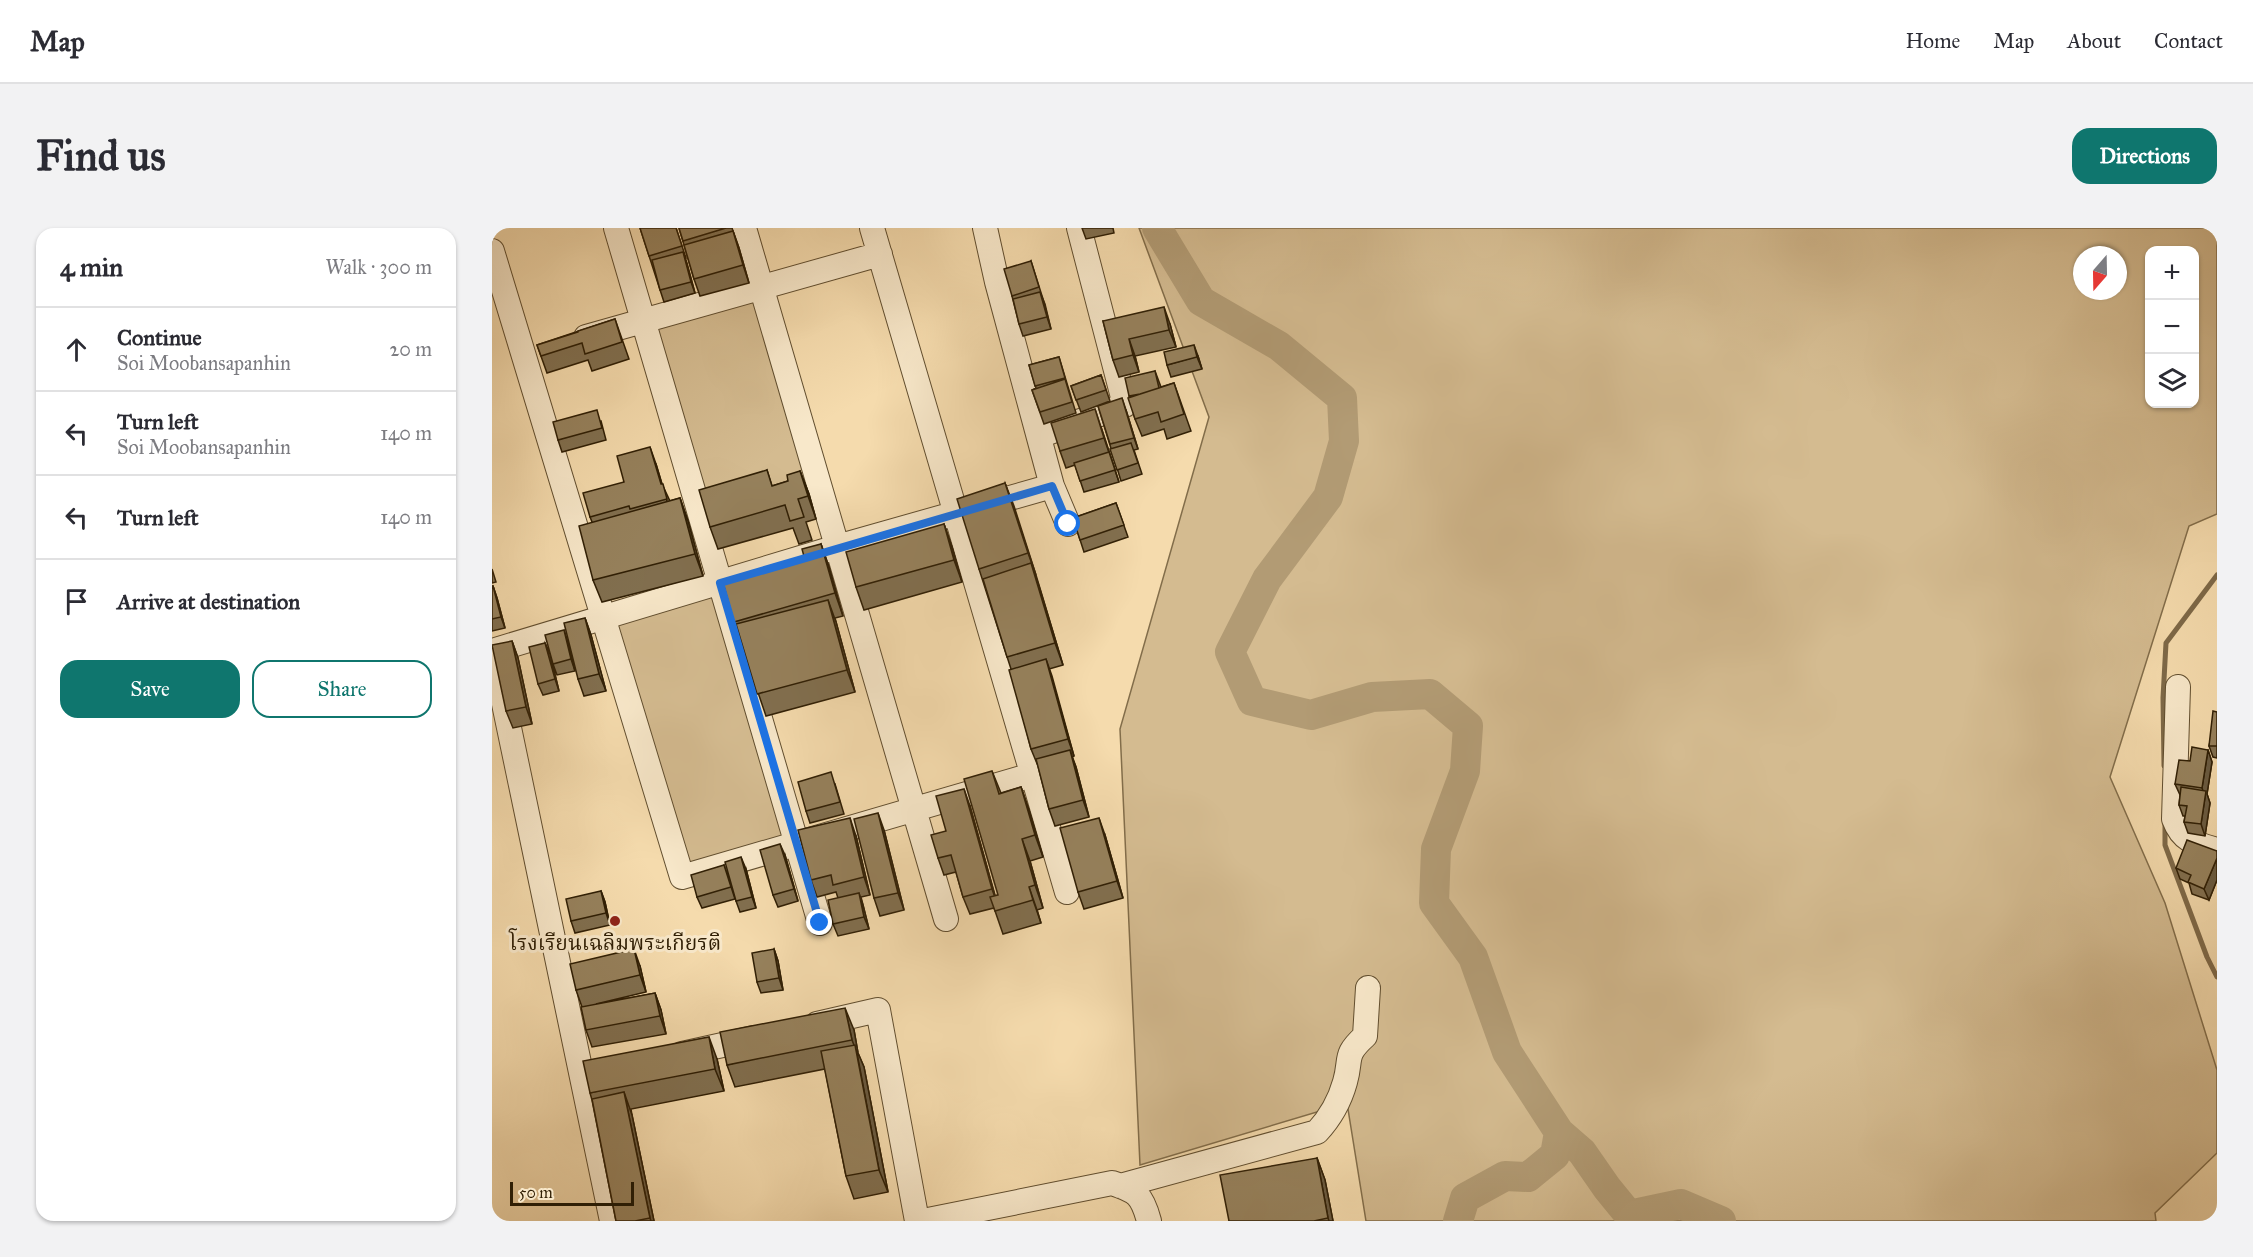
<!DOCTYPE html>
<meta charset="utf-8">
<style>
body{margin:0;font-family:"IM FELL Great Primer","Noto Serif Thai",serif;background:#f2f2f3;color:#2b2b33}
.controls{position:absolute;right:18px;top:18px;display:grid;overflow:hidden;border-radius:12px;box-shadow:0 2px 4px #0004}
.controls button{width:54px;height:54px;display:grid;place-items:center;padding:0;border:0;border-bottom:2px solid #e1e1e2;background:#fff;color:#2b2b33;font:30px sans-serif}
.compass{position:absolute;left:1581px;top:18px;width:54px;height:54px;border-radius:50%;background:#fff;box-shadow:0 2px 4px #0004;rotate:200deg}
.scale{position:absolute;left:18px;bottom:15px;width:124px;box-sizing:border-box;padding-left:6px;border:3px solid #301f05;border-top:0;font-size:16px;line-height:21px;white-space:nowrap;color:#301f05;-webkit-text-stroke:4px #f8e8ca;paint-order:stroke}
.stop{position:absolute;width:18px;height:18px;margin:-14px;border:4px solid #1a73e8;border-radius:50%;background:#fff}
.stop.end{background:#1a73e8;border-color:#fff;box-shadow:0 2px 6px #0008}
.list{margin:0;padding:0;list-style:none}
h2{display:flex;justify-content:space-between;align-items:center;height:78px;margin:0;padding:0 24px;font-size:26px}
h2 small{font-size:20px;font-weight:400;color:#7c7c81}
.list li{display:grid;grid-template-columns:39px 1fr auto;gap:18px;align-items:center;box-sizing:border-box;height:84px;padding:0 24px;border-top:2px solid #e1e1e2}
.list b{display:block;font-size:22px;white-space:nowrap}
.list p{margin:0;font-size:20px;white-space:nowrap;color:#7c7c81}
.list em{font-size:20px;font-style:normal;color:#7c7c81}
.actions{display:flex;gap:12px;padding:18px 24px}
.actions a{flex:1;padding:14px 0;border:2px solid #0f766e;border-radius:18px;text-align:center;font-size:21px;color:#0f766e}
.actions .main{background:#0f766e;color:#fff}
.icon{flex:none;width:33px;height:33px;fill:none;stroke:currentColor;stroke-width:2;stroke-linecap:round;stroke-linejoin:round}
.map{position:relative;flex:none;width:1725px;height:993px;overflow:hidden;border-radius:18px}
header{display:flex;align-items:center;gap:36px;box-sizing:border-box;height:84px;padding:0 30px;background:#fff;border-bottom:2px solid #e1e1e2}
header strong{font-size:28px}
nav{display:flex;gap:33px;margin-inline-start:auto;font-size:21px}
.intro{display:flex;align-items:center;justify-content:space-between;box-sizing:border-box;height:144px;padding:0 36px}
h1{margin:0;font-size:42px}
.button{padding:15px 27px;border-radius:18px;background:#0f766e;color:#fff;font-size:21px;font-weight:700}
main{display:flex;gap:36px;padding:0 36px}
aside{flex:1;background:#fff;border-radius:18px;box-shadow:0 2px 4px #0004}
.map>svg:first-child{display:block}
.green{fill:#d4bb90;stroke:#826d4a;stroke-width:1.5;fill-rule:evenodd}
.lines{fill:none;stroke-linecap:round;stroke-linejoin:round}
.stream{stroke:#7e6948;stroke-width:5}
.river{stroke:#b29b74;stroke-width:30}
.minor-casing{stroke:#614e2f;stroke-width:26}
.minor{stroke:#f8e8ca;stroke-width:24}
.wall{fill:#816f4f;stroke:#301f05;stroke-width:1.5}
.shaded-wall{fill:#695a40;stroke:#301f05;stroke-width:1.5}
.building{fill:#96815c;stroke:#301f05;stroke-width:1.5}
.route{stroke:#1a73e8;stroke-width:8}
.poi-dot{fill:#8f2418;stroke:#f8e8ca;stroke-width:2}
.labels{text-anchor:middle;stroke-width:6;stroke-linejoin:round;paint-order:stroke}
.poi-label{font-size:21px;fill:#301f05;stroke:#f8e8ca}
</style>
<header>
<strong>Map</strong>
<nav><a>Home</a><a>Map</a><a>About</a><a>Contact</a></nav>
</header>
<div class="intro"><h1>Find us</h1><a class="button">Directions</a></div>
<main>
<aside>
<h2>4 min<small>Walk · 300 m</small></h2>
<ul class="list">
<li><svg class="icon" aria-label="ahead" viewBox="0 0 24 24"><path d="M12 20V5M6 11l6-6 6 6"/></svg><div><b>Continue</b><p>Soi Moobansapanhin</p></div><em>20 m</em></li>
<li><svg class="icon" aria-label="left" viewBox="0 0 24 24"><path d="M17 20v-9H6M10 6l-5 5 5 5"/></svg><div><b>Turn left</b><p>Soi Moobansapanhin</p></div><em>140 m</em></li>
<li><svg class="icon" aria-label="left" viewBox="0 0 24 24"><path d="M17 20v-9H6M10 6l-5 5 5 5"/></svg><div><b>Turn left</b></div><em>140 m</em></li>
<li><svg class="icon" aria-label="arrive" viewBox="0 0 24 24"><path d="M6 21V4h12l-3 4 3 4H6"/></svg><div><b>Arrive at destination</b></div></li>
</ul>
<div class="actions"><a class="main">Save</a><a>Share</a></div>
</aside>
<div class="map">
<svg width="1725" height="993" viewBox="0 0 1725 993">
<rect width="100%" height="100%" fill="#f5dbad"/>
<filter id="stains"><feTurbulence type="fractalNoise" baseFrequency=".00333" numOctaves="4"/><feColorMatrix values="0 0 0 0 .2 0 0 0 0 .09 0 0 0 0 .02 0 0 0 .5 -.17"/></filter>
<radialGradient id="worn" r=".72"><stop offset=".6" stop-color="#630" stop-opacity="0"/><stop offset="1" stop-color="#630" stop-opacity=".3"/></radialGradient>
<!-- green -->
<path class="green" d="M 647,0 L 1725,0 L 1725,286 L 1697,298 L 1618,549 L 1673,675 L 1725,842 L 1725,925 L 1663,985 L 1664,993 L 874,993 L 855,875 L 648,937 L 628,501 L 717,189 ZM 1658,22 L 1702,22 L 1702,176 L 1658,176 ZM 1590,27 L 1626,27 L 1626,63 L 1590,63 Z
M 264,72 L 317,252 L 217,276 L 162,100 Z
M 223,366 L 295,612 L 195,639 L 123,395 Z"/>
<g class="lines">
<!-- stream -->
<path class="stream" d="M 1672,538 L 1671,470 L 1674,415 L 1725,347
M 1673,596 L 1673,617 L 1715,729 L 1725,749"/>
<!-- river -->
<path class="river" d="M 665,0 L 709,73 L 787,118 L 850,170 L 852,213 L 836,269 L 775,351 L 738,424 L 760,473 L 819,487 L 880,469 L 938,466 L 976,498 L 973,543 L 944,621 L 942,675 L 981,729 L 1015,824 L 1067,904 L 1063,927 L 1036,949 L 1013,948 L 973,970 L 966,993
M 1067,904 L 1090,924 L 1115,960 L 1137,987 L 1189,976 L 1229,993"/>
<defs>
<path id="minor" d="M 124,0 L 328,695
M 252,0 L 454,691
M 380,0 L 575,664
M 493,0 L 505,54 L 560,258
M 0,23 L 190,649 L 540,547
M 94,109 L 388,26
M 547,208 L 633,177 L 587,0
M 0,423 L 345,319 L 560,258 L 576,296
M 1,423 L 120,993
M 1686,459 L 1682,591 C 1690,613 1704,616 1725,622
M 325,796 L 386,782 L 425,993
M 190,826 L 262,810
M 628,958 L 825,904 C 838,890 848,872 853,854 C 860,830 851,828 873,808 L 876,760
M 431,993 L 620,955 C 645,963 650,967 657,993"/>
</defs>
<!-- minor casing -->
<use href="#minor" class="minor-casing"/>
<!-- minor -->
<use href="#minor" class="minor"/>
</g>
<!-- wall -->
<path class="wall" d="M 148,0 L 184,0 L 194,30 L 193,30 L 203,65 L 172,74 Z
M 187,0 L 240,0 L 247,20 L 257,55 L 208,68 L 202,51 Z
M 590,0 L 621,0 L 622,5 L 594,11 Z
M 539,33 L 551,71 L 559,101 L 531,108 L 527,96 L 520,68 Z
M 123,91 L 137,131 L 100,143 L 96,132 L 55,145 L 45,117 Z
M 611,93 L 678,96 L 684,119 L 643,128 L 647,144 L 627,149 L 621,132 Z
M 706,128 L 710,141 L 679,149 L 675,137 Z
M 567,129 L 584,185 L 552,196 L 540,162 L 544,160 L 537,137 Z
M 663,143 L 669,159 L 682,155 L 699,203 L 675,211 L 672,201 L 650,208 L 643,191 L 637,168 Z
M 609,147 L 618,173 L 589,184 L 579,158 Z
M 606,178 L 634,182 L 646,221 L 642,222 L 650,246 L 629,253 Z
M 109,193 L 114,212 L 70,224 L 66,212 Z
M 609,199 L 627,254 L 592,264 L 583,237 L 574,240 L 568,223 Z
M 164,236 L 170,256 L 178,273 L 188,270 L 196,293 L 211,348 L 110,374 L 101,352 L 100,294 L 98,289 L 132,254 Z
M 275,242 L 280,258 L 296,253 L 308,243 L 317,266 L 324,291 L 314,294 L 320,312 L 307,316 L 301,300 L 226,321 L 218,299 Z
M 513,255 L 544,347 L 571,437 L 557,441 L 582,528 L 580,529 L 584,539 L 597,589 L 563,598 L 557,581 L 546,538 L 539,521 L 519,441 L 487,341 Z
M 624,275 L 636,309 L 592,324 L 581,290 Z
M 452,296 L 460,319 L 470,354 L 372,382 L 364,359 Z
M 329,316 L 337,339 L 351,388 L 343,390 L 363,464 L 274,488 L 242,394 L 313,332 Z
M 0,341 L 4,354 L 0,355 Z
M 0,358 L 1,358 L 5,370 L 13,400 L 0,403 Z
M 93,390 L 99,407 L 114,463 L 92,468 L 86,451 Z
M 20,413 L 26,430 L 40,496 L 21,500 L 14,483 Z
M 76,414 L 83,443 L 65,447 L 61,436 Z
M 53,415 L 58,426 L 67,463 L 51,467 L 46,456 Z
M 1725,484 L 1725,530 L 1721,529 L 1717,518 Z
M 1716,522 L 1720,534 L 1715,566 L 1718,575 L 1713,608 L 1696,605 L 1692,594 L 1693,588 L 1691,588 L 1687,577 L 1688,567 L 1683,556 L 1698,533 Z
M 500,543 L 509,565 L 529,559 L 537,582 L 551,629 L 538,633 L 551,680 L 545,682 L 549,695 L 511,706 L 502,680 L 478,686 L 471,669 L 464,644 L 452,647 L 446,630 L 454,603 L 478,578 L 503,668 L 506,667 Z
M 343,556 L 352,586 L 318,595 L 314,583 Z
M 392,602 L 412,682 L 388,688 L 382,670 Z
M 613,607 L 631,670 L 592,681 L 586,664 Z
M 364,608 L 378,667 L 369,669 L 377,701 L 346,708 L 341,696 L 346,670 L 344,664 L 325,669 L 319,652 Z
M 1725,623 L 1725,652 L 1717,672 L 1700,666 L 1697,655 L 1688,651 L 1684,640 Z
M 293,627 L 306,673 L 286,679 L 281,667 Z
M 232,637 L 243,671 L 210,680 L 205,669 Z
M 254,641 L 264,680 L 248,684 L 244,673 Z
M 109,663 L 113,674 L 118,697 L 83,705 L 79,693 Z
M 282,721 L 286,733 L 291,762 L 269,765 L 265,754 Z
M 148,738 L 154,764 L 104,776 L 163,765 L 169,782 L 174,806 L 100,819 L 94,802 L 90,779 L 84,762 Z
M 362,802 L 366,825 L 372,839 L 396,964 L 362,971 L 354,948 L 333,841 L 243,859 L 235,837 Z
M 225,831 L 232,863 L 139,881 L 140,887 L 162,993 L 124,993 L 100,872 L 98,865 Z
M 825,930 L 833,952 L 841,993 L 737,993 Z"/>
<!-- shaded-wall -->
<path class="shaded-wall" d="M 241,3 L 247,20 L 257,55 L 251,37 Z
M 191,24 L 195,35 L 203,65 L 199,54 Z
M 548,64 L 553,76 L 559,101 L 555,89 Z
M 672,79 L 678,96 L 684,119 L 677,102 Z
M 637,111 L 643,128 L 647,144 L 641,127 Z
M 702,117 L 706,128 L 710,141 L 705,129 Z
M 630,170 L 634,182 L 646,221 L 642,210 Z
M 603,181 L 609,199 L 627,254 L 612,210 Z
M 158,219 L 164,236 L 175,273 L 169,256 Z
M 308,243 L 317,266 L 324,291 L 316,268 Z
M 513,255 L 522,278 L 544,347 L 536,325 Z
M 188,270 L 196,293 L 211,348 L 203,326 Z
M 452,296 L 460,319 L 470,354 L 462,332 Z
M 329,316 L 337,339 L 351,388 L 343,365 Z
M 539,335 L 547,358 L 571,437 L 563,415 Z
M 1,358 L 5,370 L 13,400 L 9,389 Z
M 336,372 L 344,394 L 363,464 L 355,442 Z
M 93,390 L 99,407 L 114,463 L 107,446 Z
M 72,402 L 76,414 L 83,443 L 79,431 Z
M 20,413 L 26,430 L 40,496 L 34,479 Z
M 53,415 L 58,426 L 67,463 L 63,451 Z
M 554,431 L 560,448 L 582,528 L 576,511 Z
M 578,522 L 584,539 L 597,589 L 591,572 Z
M 1716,522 L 1720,534 L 1715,566 L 1718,575 L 1713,608 L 1709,596 L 1713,569 L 1710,560 Z
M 529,559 L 537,582 L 551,629 L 543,607 Z
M 472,561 L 478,578 L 506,678 L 500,661 Z
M 386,585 L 392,602 L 412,682 L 406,665 Z
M 358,590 L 364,608 L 378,667 L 372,649 Z
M 607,590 L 613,607 L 631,670 L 625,653 Z
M 530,611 L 538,633 L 551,680 L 543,657 Z
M 288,616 L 293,627 L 306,673 L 302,661 Z
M 249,629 L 254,641 L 264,680 L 260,669 Z
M 1725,630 L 1725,652 L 1717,672 L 1712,661 Z
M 537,659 L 545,682 L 549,695 L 541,672 Z
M 109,663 L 113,674 L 118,697 L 114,685 Z
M 367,665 L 371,677 L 377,701 L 372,689 Z
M 142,721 L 148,738 L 154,764 L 148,747 Z
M 282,721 L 286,733 L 291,762 L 287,750 Z
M 163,765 L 169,782 L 174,806 L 168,788 Z
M 353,780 L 362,802 L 366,825 L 372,839 L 396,964 L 387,942 L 365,825 L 360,812 Z
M 217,809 L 225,831 L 232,863 L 223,841 Z
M 132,864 L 140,887 L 162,993 L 159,993 L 158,990 Z
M 825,930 L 833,952 L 841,993 L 837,993 L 836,990 Z"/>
<!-- building -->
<path class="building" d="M 148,0 L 184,0 L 190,18 L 157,28 Z
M 187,0 L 234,0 L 191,13 Z
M 241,3 L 251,37 L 202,51 L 192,17 Z
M 191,24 L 199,54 L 168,62 L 160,32 Z
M 539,33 L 547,59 L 520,68 L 512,41 Z
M 548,64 L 555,89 L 527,96 L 521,71 Z
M 672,79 L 677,102 L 637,111 L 641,127 L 621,132 L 611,93 Z
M 123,91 L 130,114 L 93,126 L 90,115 L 49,128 L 45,117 L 86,104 L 86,103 Z
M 702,117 L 705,129 L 675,137 L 672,124 Z
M 567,129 L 573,150 L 543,158 L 537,137 Z
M 663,143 L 667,160 L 648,166 L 637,168 L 633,150 Z
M 609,147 L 614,162 L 584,172 L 579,158 Z
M 573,151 L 580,174 L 548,184 L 540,162 Z
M 682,155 L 692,186 L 669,194 L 666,184 L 643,191 L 636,170 Z
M 630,170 L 642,210 L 618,216 L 606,178 Z
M 603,181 L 612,210 L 568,223 L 559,195 Z
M 105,182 L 110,200 L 66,212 L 61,194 Z
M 639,215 L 646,235 L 625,242 L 618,221 Z
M 158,219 L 169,256 L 171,256 L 175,271 L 138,281 L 137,278 L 98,289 L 91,265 L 132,254 L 125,228 Z
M 617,224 L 623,242 L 588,253 L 582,235 Z
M 275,242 L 280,258 L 296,253 L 295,247 L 308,243 L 316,268 L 306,271 L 312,289 L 298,293 L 293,277 L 218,299 L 207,262 Z
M 513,255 L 536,325 L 487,341 L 465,271 Z
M 188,270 L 203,326 L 101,352 L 87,298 Z
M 624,275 L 632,297 L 588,312 L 581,290 Z
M 452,296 L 462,332 L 364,359 L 354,324 Z
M 329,316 L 343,365 L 242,394 L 231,355 L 313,332 L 310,321 Z
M 539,335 L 563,415 L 515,429 L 491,351 Z
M 0,358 L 1,358 L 9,389 L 0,391 Z
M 336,372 L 355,442 L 265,466 L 244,396 Z
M 93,390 L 107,446 L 86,451 L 72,395 Z
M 72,402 L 79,431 L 61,436 L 53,407 Z
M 20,413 L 34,479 L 14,483 L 0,417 Z
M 53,415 L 63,451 L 46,456 L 37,419 Z
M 554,431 L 576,511 L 539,521 L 517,442 Z
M 1721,483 L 1725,484 L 1725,518 L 1717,518 Z
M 1700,519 L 1716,522 L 1710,560 L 1683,556 L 1687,532 L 1698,533 Z
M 578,522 L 591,572 L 557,581 L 544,531 Z
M 500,543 L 507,566 L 529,559 L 543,607 L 530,611 L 543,657 L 537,659 L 541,672 L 503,683 L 498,669 L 506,667 L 472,551 Z
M 339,544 L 348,574 L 314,583 L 306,554 Z
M 1689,559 L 1714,563 L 1709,596 L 1692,594 L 1695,578 L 1687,577 Z
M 472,561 L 500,661 L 471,669 L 459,627 L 446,630 L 439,607 L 454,603 L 444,568 Z
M 386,585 L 406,665 L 382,670 L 362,591 Z
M 358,590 L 372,649 L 341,657 L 339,647 L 319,652 L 306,602 Z
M 607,590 L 625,653 L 586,664 L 568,600 Z
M 1695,612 L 1725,623 L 1725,630 L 1712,661 L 1696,654 L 1699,647 L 1684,640 Z
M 288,616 L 302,661 L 281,667 L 268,622 Z
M 249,629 L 260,669 L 244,673 L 233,634 Z
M 232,637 L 239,659 L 205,669 L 199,647 Z
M 109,663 L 114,685 L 79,693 L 74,671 Z
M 367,665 L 372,689 L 341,696 L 336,672 Z
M 142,721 L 148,747 L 84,762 L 78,736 Z
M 282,721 L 287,750 L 265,754 L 260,725 Z
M 163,765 L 168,788 L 94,802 L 89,779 Z
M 353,780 L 360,812 L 235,837 L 228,804 Z
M 217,809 L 223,841 L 98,865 L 91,833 Z
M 363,817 L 387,942 L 354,948 L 329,823 Z
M 132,864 L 158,990 L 143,993 L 124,993 L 100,871 Z
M 825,930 L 836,990 L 822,993 L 737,993 L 728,947 Z"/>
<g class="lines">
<!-- route -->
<path class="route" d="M 328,695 L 228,355 L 560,258 L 576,296"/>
</g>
<!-- markers -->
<circle class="poi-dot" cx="123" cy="693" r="6"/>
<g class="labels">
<!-- poi labels -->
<g class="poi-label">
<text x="123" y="722">โรงเรียนเฉลิมพระเกียรติ</text>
</g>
</g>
<rect width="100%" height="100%" filter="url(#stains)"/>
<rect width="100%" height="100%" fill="url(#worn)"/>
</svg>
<div class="controls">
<button>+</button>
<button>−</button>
<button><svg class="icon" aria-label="layers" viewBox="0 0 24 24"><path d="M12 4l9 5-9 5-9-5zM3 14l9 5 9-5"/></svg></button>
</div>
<svg class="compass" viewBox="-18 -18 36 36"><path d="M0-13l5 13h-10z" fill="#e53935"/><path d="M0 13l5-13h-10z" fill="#7c7c81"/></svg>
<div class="scale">50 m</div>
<div class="stop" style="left:576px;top:296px"></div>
<div class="stop end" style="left:328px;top:695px"></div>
</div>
</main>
